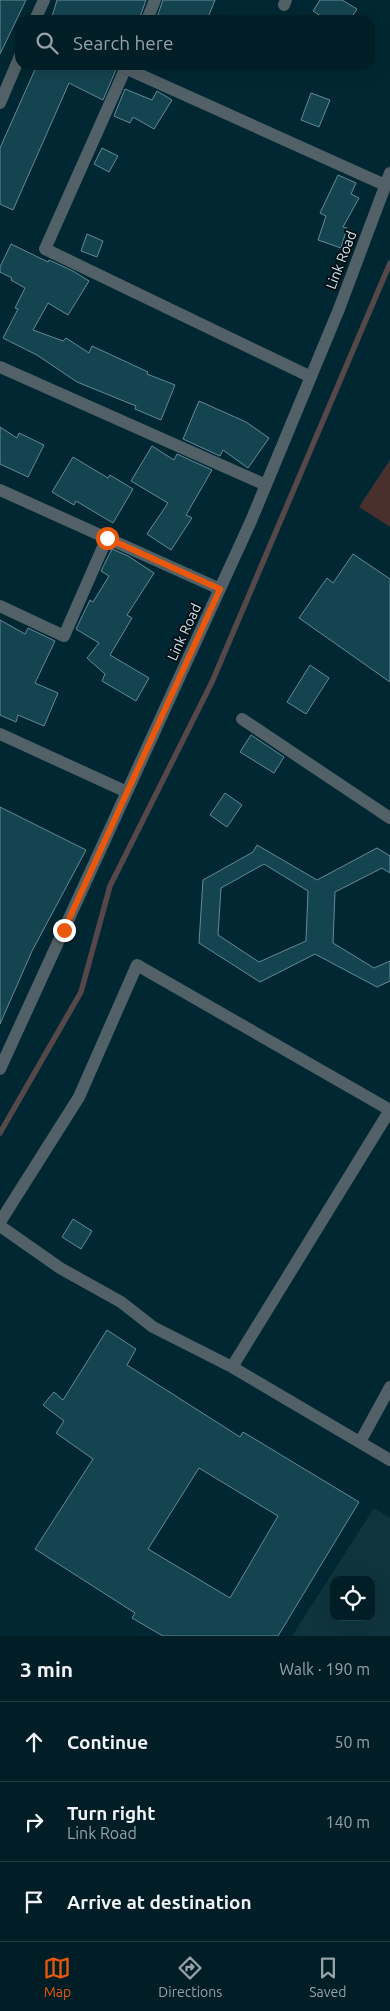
<!DOCTYPE html>
<meta charset="utf-8">
<style>
body{margin:0;font-family:Ubuntu,sans-serif;background:#0f2b32;color:#f1f3f6}
.controls{position:absolute;right:15px;bottom:15px;display:grid;overflow:hidden;border-radius:10px;box-shadow:0 5px 20px #0002}
.controls button{width:45px;height:45px;display:grid;place-items:center;padding:0;border:0;border-bottom:1px solid #233c43;background:#011e26;color:#f1f3f6;font:25px sans-serif}
.stop{position:absolute;width:15px;height:15px;margin:-11px;border:4px solid #ea580c;border-radius:50%;background:#fff}
.stop.end{background:#ea580c;border-color:#fff;box-shadow:0 1px 5px #0008}
.list{margin:0;padding:0;list-style:none}
h2{display:flex;justify-content:space-between;align-items:center;height:65px;margin:0;padding:0 20px;font-size:21px}
h2 small{font-size:16px;font-weight:400;color:#96a2a7}
.list li{display:grid;grid-template-columns:32px 1fr auto;gap:15px;align-items:center;box-sizing:border-box;height:80px;padding:0 20px;border-top:1px solid #233c43}
.list b{display:block;font-size:19px;white-space:nowrap}
.list p{margin:0;font-size:16px;white-space:nowrap;color:#96a2a7}
.list em{font-size:16px;font-style:normal;color:#96a2a7}
.icon{flex:none;width:28px;height:28px;fill:none;stroke:currentColor;stroke-width:2;stroke-linecap:round;stroke-linejoin:round}
.map{position:relative;flex:none;width:390px;height:1636px;overflow:hidden}
.search{position:absolute;background:#011e26;box-shadow:0 5px 20px #0002;left:15px;right:15px;top:15px;height:55px;display:flex;align-items:center;gap:12px;box-sizing:border-box;padding:0 18px;border-radius:15px;color:#96a2a7;font-size:19px}
.sheet{height:305px;background:#011e26}
nav{display:flex;justify-content:space-around;align-items:center;box-sizing:border-box;height:70px;border-top:1px solid #233c43;background:#011e26;font-size:14px;color:#96a2a7}
nav a{display:grid;justify-items:center;gap:2px}
nav .on{color:#ea580c}
.map>svg:first-child{display:block}
.built{fill:#0f343e;fill-rule:evenodd}
.green{fill:#4a302c}
.lines{fill:none;stroke-linecap:round;stroke-linejoin:round}
.stream{stroke:#56484a;stroke-width:5.5}
.building{fill:#154451;stroke:#648996;fill-rule:evenodd}
.minor{stroke:#526167;stroke-width:12}
.route{stroke:#ea580c;stroke-width:6}
.labels{text-anchor:middle;stroke-width:4;stroke-linejoin:round;paint-order:stroke}
.street-label{font-size:14px;fill:#d6eaf1;stroke:#020e13}
</style>
<div class="map">
<svg width="390" height="1636" viewBox="0 0 390 1636">
<rect width="100%" height="100%" fill="#012832"/>
<!-- built -->
<path class="built" d="M 374,1508 L 390,1518 L 390,1636 L 292,1636 ZM 334,1580 L 371,1580 L 371,1617 L 334,1617 Z"/>
<!-- green -->
<path class="green" d="M 390,460 L 390,527 L 359,507 Z"/>
<g class="lines">
<!-- stream -->
<path class="stream" d="M 0,1133 L 81,992 L 110,886 L 212,682 L 390,263"/>
</g>
<!-- building -->
<path class="building" d="M 0,0 L 26,0 L 0,54 Z
M 57,0 L 146,0 L 139,20 L 51,20 Z
M 163,0 L 215,0 L 207,20 L 156,20 Z
M 320,0 L 342,0 L 357,9 L 350,20 L 327,20 L 313,11 Z
M 37,65 L 118,65 L 103,100 L 69,83 L 13,210 L 0,204 L 0,148 Z
M 125,89 L 152,100 L 157,91 L 172,100 L 154,129 L 133,117 L 130,123 L 114,116 Z
M 311,93 L 330,100 L 319,127 L 301,120 Z
M 102,148 L 118,156 L 109,172 L 94,164 Z
M 338,175 L 356,183 L 351,194 L 359,198 L 343,227 L 347,228 L 341,248 L 318,240 L 326,216 L 320,213 Z
M 87,234 L 103,241 L 97,257 L 81,251 Z
M 11,244 L 48,262 L 49,260 L 73,271 L 89,281 L 68,315 L 48,303 L 33,330 L 63,341 L 66,338 L 89,353 L 92,346 L 148,372 L 147,374 L 175,385 L 161,420 L 135,409 L 136,406 L 77,382 L 37,355 L 3,338 L 18,309 L 15,308 L 25,288 L 11,280 L 12,278 L 0,272 L 0,267 Z
M 199,401 L 246,422 L 269,438 L 248,468 L 223,450 L 220,456 L 183,439 Z
M 0,427 L 17,438 L 19,433 L 44,445 L 28,477 L 0,464 Z
M 152,446 L 174,460 L 177,454 L 212,470 L 186,515 L 192,518 L 171,550 L 147,534 L 168,503 L 131,481 Z
M 73,457 L 108,478 L 110,475 L 133,489 L 113,523 L 76,501 L 74,505 L 52,492 Z
M 112,549 L 128,556 L 154,573 L 127,615 L 132,618 L 110,655 L 149,678 L 136,701 L 102,681 L 105,674 L 87,658 L 99,643 L 76,629 L 90,600 L 93,602 L 109,576 L 101,571 Z
M 353,554 L 390,579 L 390,682 L 299,618 L 327,578 L 333,583 Z
M 0,620 L 25,634 L 28,628 L 55,641 L 35,683 L 58,693 L 44,726 L 18,715 L 16,722 L 0,715 Z
M 310,665 L 329,678 L 306,714 L 287,702 Z
M 251,735 L 284,757 L 274,773 L 240,752 Z
M 225,793 L 242,805 L 227,827 L 210,815 Z
M 0,807 L 86,850 L 32,951 L 0,1024 Z
M 257,845 L 317,880 L 377,848 L 390,856 L 390,873 L 382,868 L 335,892 L 333,943 L 374,968 L 390,961 L 390,981 L 377,987 L 315,954 L 260,982 L 199,943 L 203,880 L 253,852 ZM 264,864 L 308,891 L 306,941 L 259,962 L 218,935 L 221,888 Z
M 73,1219 L 92,1231 L 81,1249 L 62,1237 Z
M 107,1330 L 136,1349 L 127,1365 L 240,1437 L 243,1432 L 359,1502 L 278,1636 L 163,1636 L 132,1618 L 135,1613 L 35,1549 L 93,1459 L 56,1433 L 64,1421 L 43,1405 L 54,1392 L 63,1400 ZM 199,1468 L 278,1516 L 230,1598 L 148,1549 Z"/>
<g class="lines">
<!-- minor -->
<path class="minor" d="M 284,5 L 286,0
M 35,20 L 44,0
M 147,20 L 155,0
M 127,65 L 45,249 L 311,377
M 125,68 L 385,185
M 0,103 L 20,56
M 0,367 L 266,485
M 0,490 L 220,589
M 0,606 L 64,636 L 107,538
M 242,719 L 390,818
M 0,734 L 127,792
M 0,1069 L 251,521 L 339,309 L 390,173
M 0,1222 L 79,1097 L 137,965 L 390,1110
M 0,1226 L 60,1268 L 121,1302 L 153,1327 L 232,1367 L 390,1460
M 232,1367 L 390,1110
M 360,1442 L 390,1387"/>
</g>
<g class="lines">
<!-- route -->
<path class="route" d="M 64,930 L 220,589 L 107,538"/>
</g>
<g class="labels">
<!-- street labels -->
<g class="street-label">
<text transform="translate(341 260) rotate(-69)" y="5">Link Road</text>
<text transform="translate(184 632) rotate(-65)" y="5">Link Road</text>
</g>
</g>
</svg>
<div class="controls">
<button><svg class="icon" aria-label="locate" viewBox="0 0 24 24"><circle cx="12" cy="12" r="6"/><path d="M12 2v4M12 18v4M2 12h4M18 12h4"/></svg></button>
</div>
<div class="stop" style="left:107px;top:538px"></div>
<div class="stop end" style="left:64px;top:930px"></div>
<div class="search"><svg class="icon" aria-label="search" viewBox="0 0 24 24"><circle cx="10" cy="10" r="6"/><path d="M15 15l6 6"/></svg>Search here</div>
</div>
<section class="sheet">
<h2>3 min<small>Walk · 190 m</small></h2>
<ul class="list">
<li><svg class="icon" aria-label="ahead" viewBox="0 0 24 24"><path d="M12 20V5M6 11l6-6 6 6"/></svg><div><b>Continue</b></div><em>50 m</em></li>
<li><svg class="icon" aria-label="right" viewBox="0 0 24 24"><path d="M7 20v-9h11M14 6l5 5-5 5"/></svg><div><b>Turn right</b><p>Link Road</p></div><em>140 m</em></li>
<li><svg class="icon" aria-label="arrive" viewBox="0 0 24 24"><path d="M6 21V4h12l-3 4 3 4H6"/></svg><div><b>Arrive at destination</b></div></li>
</ul>
</section>
<nav>
<a class="on"><svg class="icon" aria-label="map" viewBox="0 0 24 24"><path d="M3 6l6-2 6 2 6-2v14l-6 2-6-2-6 2zM9 4v14M15 6v14"/></svg>Map</a>
<a><svg class="icon" aria-label="directions" viewBox="0 0 24 24"><path d="M12 3l9 9-9 9-9-9zM9 14v-3h6M13 9l2 2-2 2"/></svg>Directions</a>
<a><svg class="icon" aria-label="saved" viewBox="0 0 24 24"><path d="M7 4h10v16l-5-4-5 4z"/></svg>Saved</a>
</nav>
